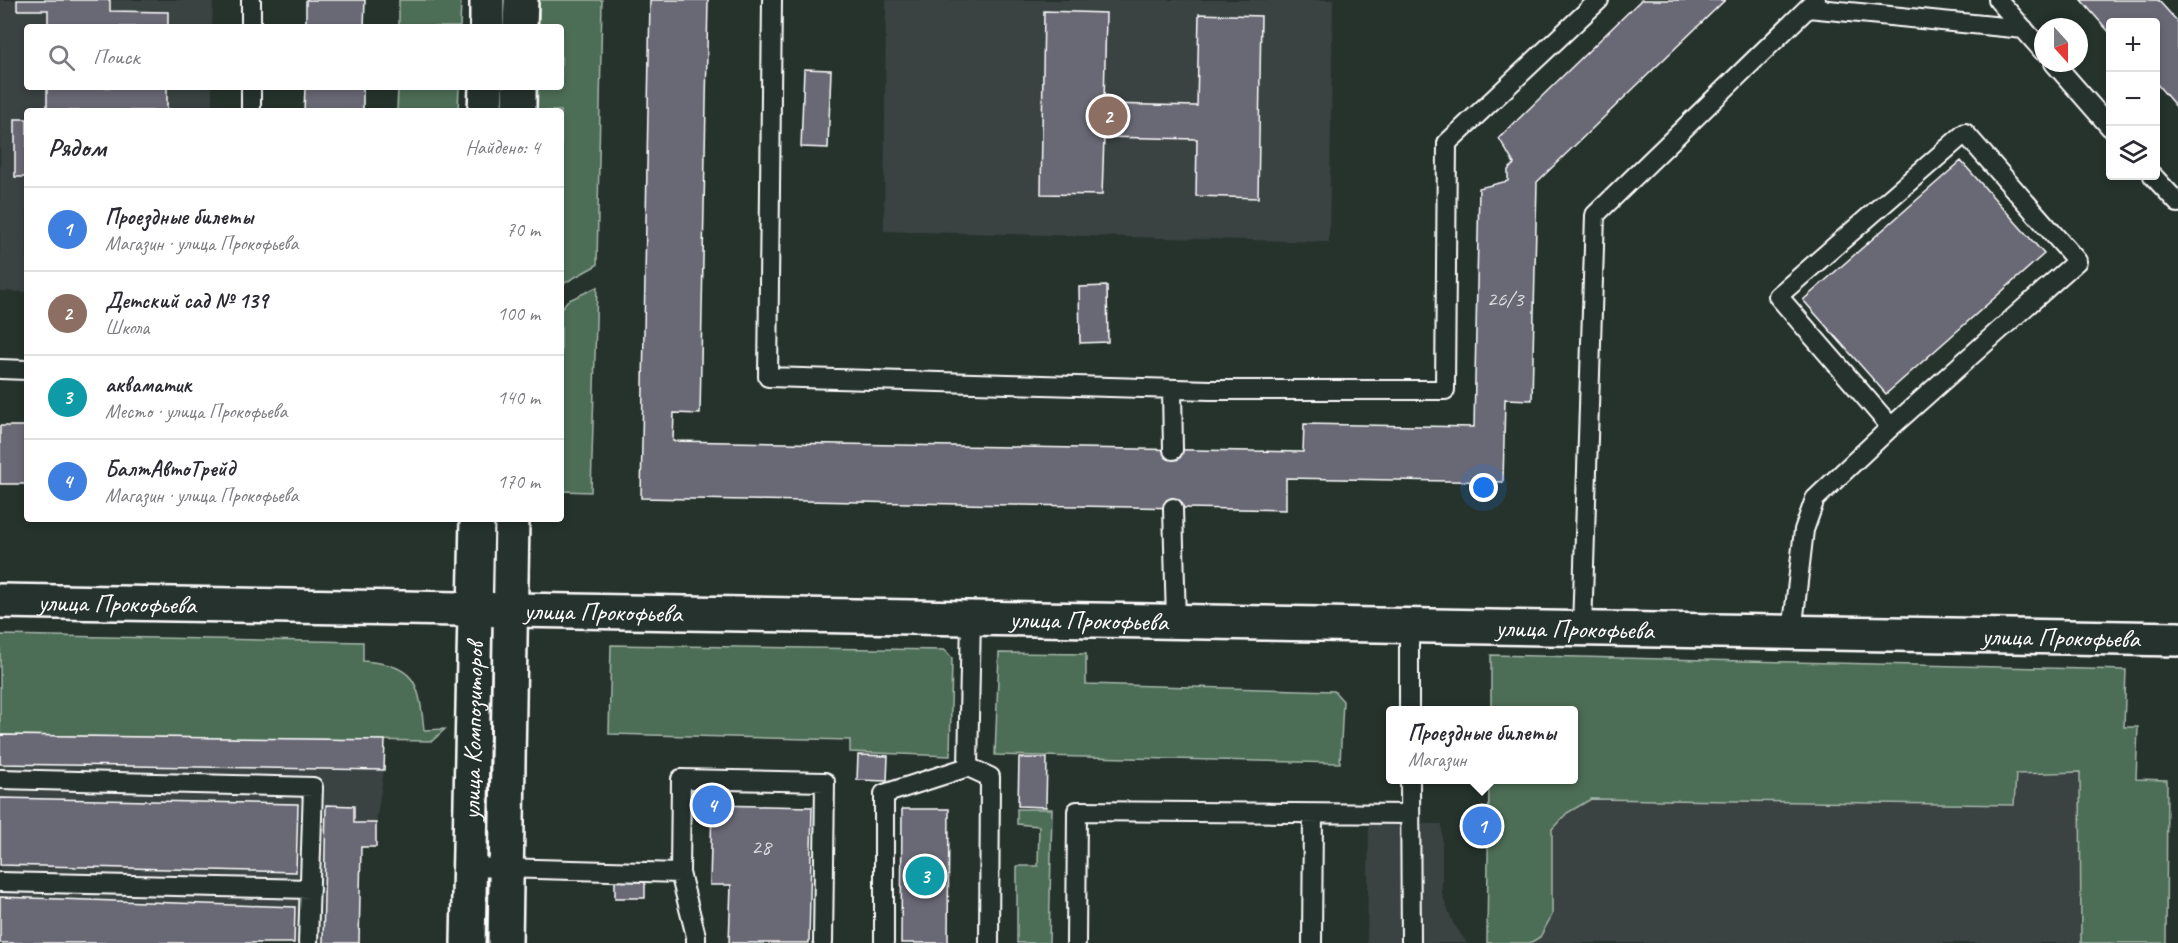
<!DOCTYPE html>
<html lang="ru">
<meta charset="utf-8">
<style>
body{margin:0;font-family:Caveat,sans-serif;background:#f7f7f7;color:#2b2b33}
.controls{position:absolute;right:18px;top:18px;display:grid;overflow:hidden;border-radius:6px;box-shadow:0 3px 9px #0003}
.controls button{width:54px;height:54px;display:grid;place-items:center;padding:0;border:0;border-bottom:2px solid #e1e1e2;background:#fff;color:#2b2b33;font:30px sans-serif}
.compass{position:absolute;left:2034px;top:18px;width:54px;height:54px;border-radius:50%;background:#fff;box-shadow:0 3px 9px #0003;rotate:159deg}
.you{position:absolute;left:1484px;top:488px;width:21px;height:21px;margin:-15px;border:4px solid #fff;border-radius:50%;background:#1a73e8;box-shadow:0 0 0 9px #1a73e833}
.badge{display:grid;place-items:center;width:39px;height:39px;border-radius:50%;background:#d93025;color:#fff;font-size:20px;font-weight:700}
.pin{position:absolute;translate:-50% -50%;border:3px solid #fff;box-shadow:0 2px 6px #0006}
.popup{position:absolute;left:1386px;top:706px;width:192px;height:78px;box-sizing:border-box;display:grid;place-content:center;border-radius:6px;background:#fff;filter:drop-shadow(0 2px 4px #0005);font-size:20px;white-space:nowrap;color:#7c7c81}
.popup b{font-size:22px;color:#2b2b33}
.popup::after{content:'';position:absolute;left:50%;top:100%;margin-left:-12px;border:12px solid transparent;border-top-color:#fff}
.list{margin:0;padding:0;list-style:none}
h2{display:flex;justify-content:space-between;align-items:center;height:78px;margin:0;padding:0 24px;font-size:26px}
h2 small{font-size:20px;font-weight:400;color:#7c7c81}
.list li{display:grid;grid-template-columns:39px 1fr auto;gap:18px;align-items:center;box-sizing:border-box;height:84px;padding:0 24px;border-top:2px solid #e1e1e2}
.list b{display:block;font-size:22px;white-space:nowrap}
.list p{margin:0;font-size:20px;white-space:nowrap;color:#7c7c81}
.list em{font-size:20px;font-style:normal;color:#7c7c81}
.icon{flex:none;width:33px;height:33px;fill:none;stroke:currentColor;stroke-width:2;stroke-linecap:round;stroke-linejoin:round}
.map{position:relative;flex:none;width:2178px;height:943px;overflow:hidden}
.search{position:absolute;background:#fff;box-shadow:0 3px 9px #0003;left:24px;top:24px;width:540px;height:66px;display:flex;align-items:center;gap:15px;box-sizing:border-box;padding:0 21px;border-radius:6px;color:#7c7c81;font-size:22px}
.panel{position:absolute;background:#fff;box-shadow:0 3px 9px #0003;left:24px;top:108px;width:540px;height:414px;border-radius:6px}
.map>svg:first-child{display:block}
.built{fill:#3a4343}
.green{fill:#4e6e57;stroke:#a6b6ab;stroke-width:1.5}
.building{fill:#696875;stroke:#fff;stroke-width:1.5}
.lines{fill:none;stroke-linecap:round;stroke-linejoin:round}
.lane-casing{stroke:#fff;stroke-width:22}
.street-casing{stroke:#fff;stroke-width:38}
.secondary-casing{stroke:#fff;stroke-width:38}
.lane{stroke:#26332d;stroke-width:18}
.street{stroke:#26332d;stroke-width:33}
.secondary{stroke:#26332d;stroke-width:33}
.labels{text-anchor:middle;stroke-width:6;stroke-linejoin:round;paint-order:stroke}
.number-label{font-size:22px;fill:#dad9dc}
.street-label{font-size:26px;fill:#fff;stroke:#26332d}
</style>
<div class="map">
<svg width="2178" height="943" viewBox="0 0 2178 943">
<rect width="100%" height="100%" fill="#26332d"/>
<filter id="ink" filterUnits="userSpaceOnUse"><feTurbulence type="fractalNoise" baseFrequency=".0167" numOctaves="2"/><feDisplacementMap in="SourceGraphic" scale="12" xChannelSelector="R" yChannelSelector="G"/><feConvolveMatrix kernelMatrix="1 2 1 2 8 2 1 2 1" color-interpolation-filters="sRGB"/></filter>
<g filter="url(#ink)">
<!-- built -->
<path class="built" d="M 0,0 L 213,0 L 212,27 L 27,27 L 27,87 L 212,87 L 212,111 L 27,111 L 27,292 L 0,291 Z
M 886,0 L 1333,0 L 1329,242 L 884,231 Z
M 0,735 L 385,740 L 384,770 L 376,823 L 376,847 L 361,847 L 359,943 L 0,943 Z
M 2081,772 L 2081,943 L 1530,943 L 1540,937 L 1552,915 L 1552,829 L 1567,813 L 1591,799 L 2014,805 L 2016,774 Z
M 1369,823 L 1442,824 L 1442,894 L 1453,923 L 1467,943 L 1367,943 Z"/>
<!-- green -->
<path class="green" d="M 399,0 L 461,0 L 460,27 L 399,27 Z
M 539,0 L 602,0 L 597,265 L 561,285 L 561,111 L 537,111 L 538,87 L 561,87 L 561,27 L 539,27 Z
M 398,87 L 459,87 L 458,111 L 397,111 Z
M 597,287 L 591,492 L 561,491 L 561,309 L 567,301 Z
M 0,635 L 363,642 L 363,661 C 416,665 419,682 424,730 L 445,729 L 432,741 L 0,735 Z
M 611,645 L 945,650 L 952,658 L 950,756 L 850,752 L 850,740 L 609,734 Z
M 999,653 L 1086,654 L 1086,684 L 1334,691 L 1343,701 L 1340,763 L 995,755 Z
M 1491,655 L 2126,670 L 2124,727 L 2138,727 L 2136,779 L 2167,780 L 2166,943 L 2081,943 L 2080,772 L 2016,774 L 2014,805 L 1591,799 L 1567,813 L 1552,829 L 1552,915 L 1540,937 L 1530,943 L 1487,943 L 1489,780 L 1574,780 L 1574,710 L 1491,710 Z
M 1017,809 L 1052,809 L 1049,943 L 1017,943 L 1017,866 L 1038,866 L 1039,826 L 1017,824 Z"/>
<!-- building -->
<path class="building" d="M 17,0 L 110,0 L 110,11 L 168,12 L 168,27 L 48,27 L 48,10 L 17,10 Z
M 306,0 L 365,0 L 364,27 L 306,27 Z
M 650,0 L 708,0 L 700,414 L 674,413 L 673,441 L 1303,452 L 1304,424 L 1474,427 L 1479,188 L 1508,181 L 1508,170 L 1514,164 L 1499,138 L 1641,0 L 1725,0 L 1537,182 L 1532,400 L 1505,399 L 1503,482 L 1286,478 L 1286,510 L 641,498 Z
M 2081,0 L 2158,0 L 2178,22 L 2178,109 L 2156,83 L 2156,22 L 2110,22 L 2110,33 Z
M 1044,11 L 1106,13 L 1104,104 L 1197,106 L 1199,14 L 1261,16 L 1258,198 L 1196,196 L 1197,139 L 1104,137 L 1102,195 L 1041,194 Z
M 804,69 L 831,70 L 828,148 L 801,147 Z
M 47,87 L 167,87 L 167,111 L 47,111 Z
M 305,87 L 363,87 L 363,111 L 304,111 Z
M 15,119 L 27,119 L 27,177 L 15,177 Z
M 1961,161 L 2044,254 L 1886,394 L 1803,300 Z
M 1107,286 L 1108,342 L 1080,343 L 1079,287 Z
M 0,426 L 27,426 L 27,484 L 0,484 Z
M 0,735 L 385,740 L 384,770 L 0,764 Z
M 858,755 L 888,756 L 887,781 L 857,780 Z
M 1019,758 L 1047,758 L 1046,807 L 1018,806 Z
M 0,798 L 298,804 L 296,872 L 0,865 Z
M 326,805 L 354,806 L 354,823 L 376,823 L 376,847 L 361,847 L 359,943 L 323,943 Z
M 712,805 L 812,807 L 809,943 L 729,943 L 731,885 L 710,885 Z
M 902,809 L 949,809 L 948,943 L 901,943 Z
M 615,878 L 645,879 L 645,898 L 615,898 Z
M 0,897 L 295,907 L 294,943 L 0,943 Z"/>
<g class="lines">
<defs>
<path id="lane" d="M 772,0 L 768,377 L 1210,390 L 1445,390 L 1447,143 L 1599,0
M 1998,0 L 2043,51
M 1808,8 L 2024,29
M 251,27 L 251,0
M 2054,63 L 2110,127
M 251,111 L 251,87
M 2153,176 L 2178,203
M 0,369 L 27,370
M 1172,389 L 1173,450
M 1173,508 L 1176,622
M 971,618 L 968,767 L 990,777 L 989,943
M 1409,626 L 1409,710
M 1582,629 L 1595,215 L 1816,0
M 1792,633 L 1804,530 L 1815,499 L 1891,427 L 2077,261 L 1965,133 L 1778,296 L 1891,427
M 0,779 L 313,787 L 308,943
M 1410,780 L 1411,943
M 470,867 L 680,873
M 0,882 L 310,889
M 696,943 L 696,936 L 680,873 L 681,779 L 825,782 L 823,943
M 884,943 L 884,794 L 968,767
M 1076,943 L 1077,811 L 1410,814
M 1312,943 L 1313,814"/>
<g id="street">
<path id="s1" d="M 0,601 L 2178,639"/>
</g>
<g id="secondary">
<path d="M 487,27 L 487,0"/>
<path d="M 520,27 L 521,0"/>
<path d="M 485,111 L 486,87"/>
<path d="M 519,111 L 519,87"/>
<path id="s2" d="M 468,943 L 477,519"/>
<path d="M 505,943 L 512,519"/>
</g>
</defs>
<!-- lane casing -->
<use href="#lane" class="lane-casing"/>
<!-- street casing -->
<use href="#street" class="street-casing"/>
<!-- secondary casing -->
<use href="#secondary" class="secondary-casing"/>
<!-- lane -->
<use href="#lane" class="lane"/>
<!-- street -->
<use href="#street" class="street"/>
<!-- secondary -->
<use href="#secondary" class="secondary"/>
</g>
</g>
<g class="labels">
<!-- number labels -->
<g class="number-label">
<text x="1505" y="306">26/3</text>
<text x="761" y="854">28</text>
</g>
<!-- street labels -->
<g class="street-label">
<text dy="9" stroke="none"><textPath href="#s1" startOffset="117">улица Прокофьева</textPath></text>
<text dy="9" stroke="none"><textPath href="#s1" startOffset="603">улица Прокофьева</textPath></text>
<text dy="9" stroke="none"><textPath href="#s1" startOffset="1089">улица Прокофьева</textPath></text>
<text dy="9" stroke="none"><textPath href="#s1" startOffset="1575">улица Прокофьева</textPath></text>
<text dy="9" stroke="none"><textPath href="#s1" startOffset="2061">улица Прокофьева</textPath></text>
<text dy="9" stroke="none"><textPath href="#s2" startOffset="212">улица Композиторов</textPath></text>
</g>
</g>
</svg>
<div class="controls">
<button>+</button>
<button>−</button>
<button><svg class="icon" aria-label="layers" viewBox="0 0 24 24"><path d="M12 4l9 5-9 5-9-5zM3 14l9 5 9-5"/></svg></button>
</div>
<svg class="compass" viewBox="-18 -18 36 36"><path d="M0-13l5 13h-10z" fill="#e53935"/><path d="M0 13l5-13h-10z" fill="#7c7c81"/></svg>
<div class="you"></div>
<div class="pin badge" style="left:1482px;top:826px;background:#3f7fe0">1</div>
<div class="popup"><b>Проездные билеты</b>Магазин</div>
<div class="pin badge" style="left:1108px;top:116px;background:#8d6e63">2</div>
<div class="pin badge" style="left:925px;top:876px;background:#0f9aa8">3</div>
<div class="pin badge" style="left:712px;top:805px;background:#3f7fe0">4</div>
<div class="search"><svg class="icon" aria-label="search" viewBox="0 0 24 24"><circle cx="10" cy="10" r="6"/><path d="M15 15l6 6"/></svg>Поиск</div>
<section class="panel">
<h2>Рядом<small>Найдено: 4</small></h2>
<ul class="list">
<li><span class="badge" style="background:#3f7fe0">1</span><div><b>Проездные билеты</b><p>Магазин · улица Прокофьева</p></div><em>70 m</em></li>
<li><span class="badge" style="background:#8d6e63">2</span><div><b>Детский сад № 139</b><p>Школа</p></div><em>100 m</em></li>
<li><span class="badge" style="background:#0f9aa8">3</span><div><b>акваматик</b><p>Место · улица Прокофьева</p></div><em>140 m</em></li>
<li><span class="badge" style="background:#3f7fe0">4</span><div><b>БалтАвтоТрейд</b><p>Магазин · улица Прокофьева</p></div><em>170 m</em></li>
</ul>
</section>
</div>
